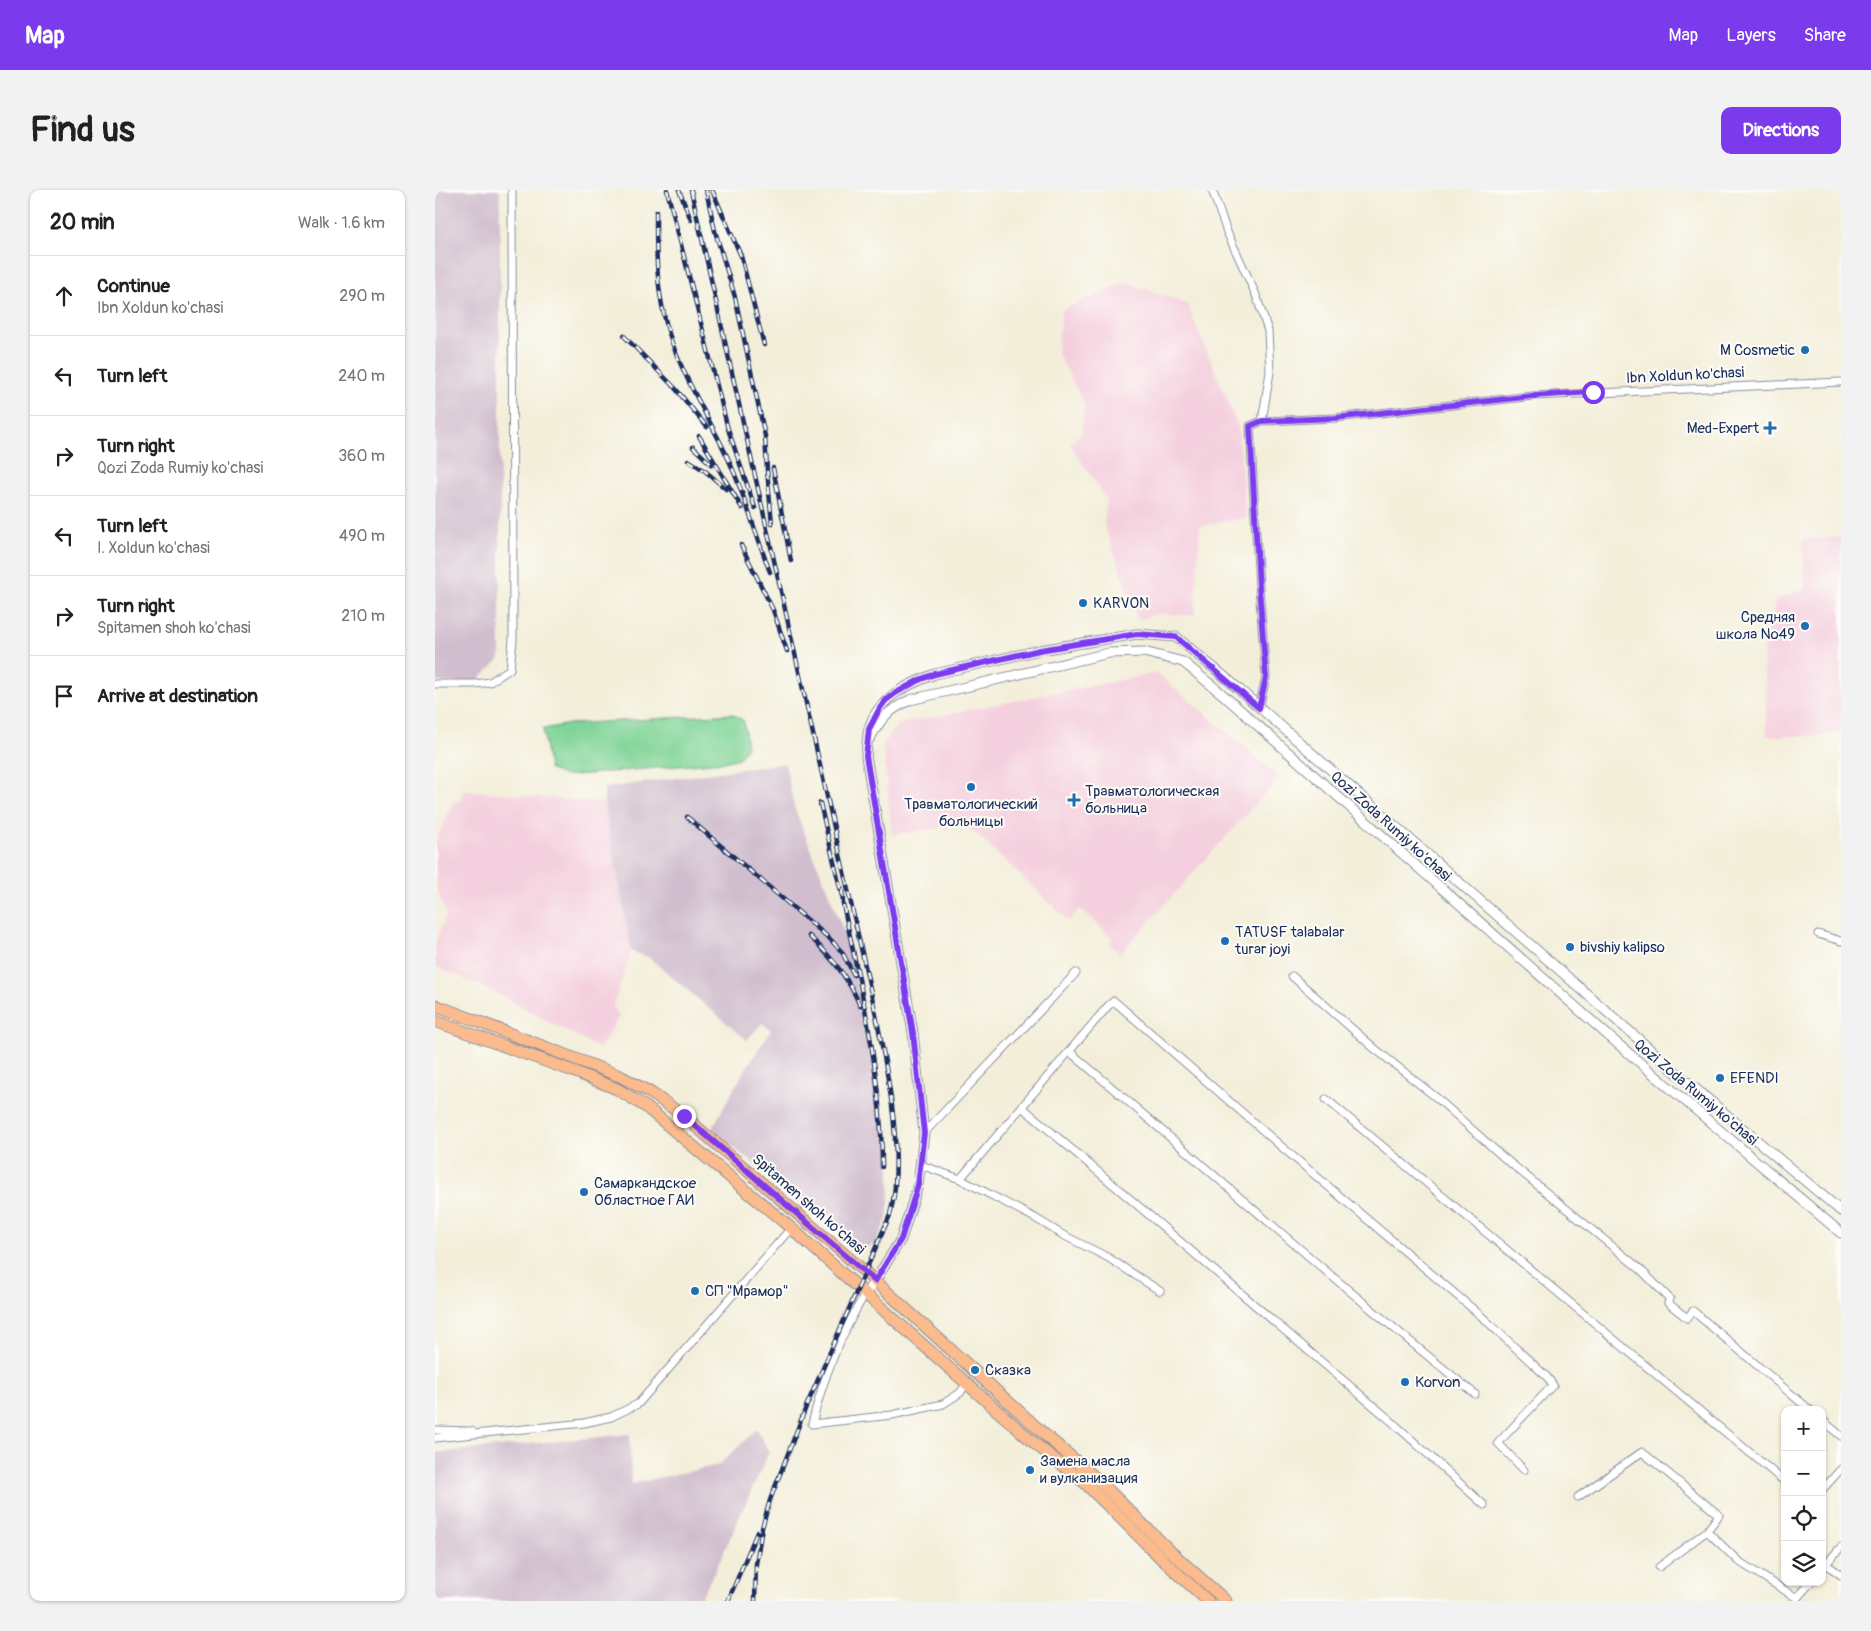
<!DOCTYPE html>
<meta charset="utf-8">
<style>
body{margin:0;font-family:Pangolin,sans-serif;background:#f2f2f2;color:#202124}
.controls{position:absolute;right:15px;bottom:15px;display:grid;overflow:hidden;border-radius:10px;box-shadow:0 1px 4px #0004}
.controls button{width:45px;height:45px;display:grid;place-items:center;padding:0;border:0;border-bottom:1px solid #e0e0e0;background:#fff;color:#202124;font:25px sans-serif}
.stop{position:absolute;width:15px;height:15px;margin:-11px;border:4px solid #7c3aed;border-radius:50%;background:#fff}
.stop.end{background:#7c3aed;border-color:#fff;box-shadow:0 1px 5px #0008}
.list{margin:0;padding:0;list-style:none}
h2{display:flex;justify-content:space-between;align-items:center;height:65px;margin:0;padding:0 20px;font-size:21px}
h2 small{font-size:16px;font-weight:400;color:#757577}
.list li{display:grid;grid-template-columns:32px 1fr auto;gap:15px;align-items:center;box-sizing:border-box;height:80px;padding:0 20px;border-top:1px solid #e0e0e0}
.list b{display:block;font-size:19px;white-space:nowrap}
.list p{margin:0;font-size:16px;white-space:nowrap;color:#757577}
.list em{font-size:16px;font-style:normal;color:#757577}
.icon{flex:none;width:28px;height:28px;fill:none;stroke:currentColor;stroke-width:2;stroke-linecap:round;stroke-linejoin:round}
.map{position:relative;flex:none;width:1406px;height:1411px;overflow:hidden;border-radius:10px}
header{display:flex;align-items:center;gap:30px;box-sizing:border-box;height:70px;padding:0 25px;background:#7c3aed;color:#fff}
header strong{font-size:24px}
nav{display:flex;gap:28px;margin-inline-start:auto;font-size:18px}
.intro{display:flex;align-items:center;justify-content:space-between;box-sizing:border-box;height:120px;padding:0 30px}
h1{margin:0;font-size:35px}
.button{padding:12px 22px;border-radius:10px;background:#7c3aed;color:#fff;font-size:18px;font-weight:700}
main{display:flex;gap:30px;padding:0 30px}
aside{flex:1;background:#fff;border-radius:10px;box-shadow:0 1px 4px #0004}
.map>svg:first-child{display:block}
.built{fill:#f4cfde}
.industrial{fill:#d0bdce}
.green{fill:#80d497;stroke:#4e827a}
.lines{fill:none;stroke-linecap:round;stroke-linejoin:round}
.minor-casing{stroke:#878e9c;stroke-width:9}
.tertiary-casing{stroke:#878e9c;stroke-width:11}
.primary-casing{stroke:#878e9c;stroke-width:13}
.minor{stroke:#fff;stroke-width:7}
.tertiary{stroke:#fff;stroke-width:9}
.primary{stroke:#fbbb8d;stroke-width:11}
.rail-casing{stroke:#1b2f5e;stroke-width:4.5}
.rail{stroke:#fdfcf7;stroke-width:2.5;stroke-dasharray:8;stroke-linecap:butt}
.route{stroke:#7c3aed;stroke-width:6}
.poi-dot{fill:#1f6fb2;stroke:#fdfcf7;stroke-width:2}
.labels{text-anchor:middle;stroke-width:4;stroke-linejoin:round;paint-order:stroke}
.poi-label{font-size:15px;fill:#1b2f5e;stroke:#fdfcf7;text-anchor:start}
.street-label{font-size:15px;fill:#1b2f5e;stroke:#fdfcf7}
</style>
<header>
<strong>Map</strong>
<nav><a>Map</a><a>Layers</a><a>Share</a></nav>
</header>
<div class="intro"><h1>Find us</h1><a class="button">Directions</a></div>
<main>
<aside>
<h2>20 min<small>Walk · 1.6 km</small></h2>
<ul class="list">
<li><svg class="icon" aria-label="ahead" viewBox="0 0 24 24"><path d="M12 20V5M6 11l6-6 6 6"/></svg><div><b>Continue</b><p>Ibn Xoldun ko'chasi</p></div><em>290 m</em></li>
<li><svg class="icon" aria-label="left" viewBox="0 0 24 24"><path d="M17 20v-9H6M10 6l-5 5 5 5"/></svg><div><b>Turn left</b></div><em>240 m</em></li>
<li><svg class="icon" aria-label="right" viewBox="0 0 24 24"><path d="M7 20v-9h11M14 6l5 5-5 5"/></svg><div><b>Turn right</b><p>Qozi Zoda Rumiy ko'chasi</p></div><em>360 m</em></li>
<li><svg class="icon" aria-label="left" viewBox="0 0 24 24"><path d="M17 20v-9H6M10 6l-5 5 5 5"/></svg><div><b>Turn left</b><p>I. Xoldun ko'chasi</p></div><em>490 m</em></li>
<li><svg class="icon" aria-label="right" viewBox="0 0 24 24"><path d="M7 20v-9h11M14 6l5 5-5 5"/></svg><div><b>Turn right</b><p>Spitamen shoh ko'chasi</p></div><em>210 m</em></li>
<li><svg class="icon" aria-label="arrive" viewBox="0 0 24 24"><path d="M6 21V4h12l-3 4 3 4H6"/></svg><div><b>Arrive at destination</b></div></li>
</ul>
</aside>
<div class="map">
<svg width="1406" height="1411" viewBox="0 0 1406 1411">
<rect width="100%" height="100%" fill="#fdfcf7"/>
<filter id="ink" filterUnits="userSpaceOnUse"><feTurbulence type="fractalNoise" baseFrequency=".02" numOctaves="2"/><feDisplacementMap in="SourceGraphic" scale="10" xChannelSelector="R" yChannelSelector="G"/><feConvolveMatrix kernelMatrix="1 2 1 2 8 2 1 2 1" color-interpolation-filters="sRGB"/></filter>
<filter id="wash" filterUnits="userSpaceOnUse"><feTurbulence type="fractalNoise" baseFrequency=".0096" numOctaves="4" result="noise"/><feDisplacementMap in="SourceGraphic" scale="20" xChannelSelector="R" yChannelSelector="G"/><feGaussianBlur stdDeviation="1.12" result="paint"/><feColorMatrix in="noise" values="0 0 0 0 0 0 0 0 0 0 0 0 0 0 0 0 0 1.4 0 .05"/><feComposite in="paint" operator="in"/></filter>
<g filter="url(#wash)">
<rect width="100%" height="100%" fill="#f3eed9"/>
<!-- built -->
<path class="built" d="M 691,92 L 752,114 L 803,236 L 811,328 L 765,336 L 760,425 L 724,424 L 703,430 L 669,334 L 672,310 L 635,254 L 647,242 L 649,213 L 622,162 L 627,120 Z
M 1406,347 L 1406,543 L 1386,546 L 1332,546 L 1328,463 L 1341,409 L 1370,399 L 1368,349 Z
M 722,483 L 845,587 L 685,764 L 674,753 L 677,748 L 645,718 L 634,731 L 531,634 L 457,645 L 448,554 L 463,534 Z
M 28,600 L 169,613 L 196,761 L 178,817 L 184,826 L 165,859 L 59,802 L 0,776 L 0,754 L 11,724 L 2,698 L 0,653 L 19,610 L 25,612 Z"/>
<!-- industrial -->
<path class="industrial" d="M 0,0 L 65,0 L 65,469 L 41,492 L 0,492 Z
M 350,573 L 359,617 L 414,754 L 455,957 L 455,1002 L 452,1029 L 440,1053 L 430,1059 L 276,940 L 308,883 L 336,840 L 327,833 L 312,850 L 213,767 L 196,761 L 169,613 L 169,598 Z
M 322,1239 L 334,1262 L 280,1381 L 264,1411 L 0,1411 L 0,1263 L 195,1244 L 196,1294 L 284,1275 Z"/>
<!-- green -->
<path class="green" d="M 298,524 L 309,531 L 312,557 L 304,568 L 289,572 L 130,586 L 114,579 L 108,539 L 135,534 Z"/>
</g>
<g filter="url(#ink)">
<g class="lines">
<defs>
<path id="minor" d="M 777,0 L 792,42 L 821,105 L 833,141 L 835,182 L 827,231
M 0,494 L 40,494 L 55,492 L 75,479 L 78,450 L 77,0
M 824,518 L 831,487 L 824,397 L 815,236 L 827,231 L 900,228 L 1098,206 L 1406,192
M 1383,744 L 1406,751
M 857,786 L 939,858 L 1003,909 L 1068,967 L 1205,1079 L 1235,1109 L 1233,1113 L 1252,1128 L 1258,1121 L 1375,1220
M 635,862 C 770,976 902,1094 1040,1204
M 891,909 L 1350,1292
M 587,917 L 955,1230 L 1049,1315
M 489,943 L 641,783
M 486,975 L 525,989 L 600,1028 L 628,1045 L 672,1067 L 725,1101
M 525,989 L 673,816 L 679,811 L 848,958 L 1045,1125 L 1112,1187 L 1118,1195 L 1063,1253 L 1089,1280
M 430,1104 C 406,1144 388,1188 377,1234 L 457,1225 L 508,1214 L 525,1203 L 532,1193
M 1387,1230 L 1406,1246
M 0,1240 L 37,1241
M 0,1248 L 149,1233 L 176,1227 L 203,1214 L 356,1038
M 1387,1300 L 1406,1279
M 1143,1307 L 1207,1262 L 1284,1325 L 1272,1341
M 1391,1374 L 1406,1357
M 1224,1377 L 1272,1341 L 1303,1371 L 1362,1408 L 1376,1392
M 1387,1379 L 1391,1374 L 1406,1385"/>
<path id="tertiary" d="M 435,548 C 447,527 452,521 475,510 L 674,463 L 709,462 L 748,472 L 786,503 L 1177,849 L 1406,1043
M 430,1104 L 440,1091 L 466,1049 L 483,995 L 489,943 L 478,843 L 431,566 C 432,557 432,547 434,539 C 442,508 473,494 500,484 L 605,460 L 702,444 L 741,447 L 791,488 L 1250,890 L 1406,1021"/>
<path id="primary" d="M 0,815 L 185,886 L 216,903 L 249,926 L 430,1082 L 609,1244 L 663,1290 L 735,1361 L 791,1411
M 0,831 L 138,881 L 182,899 L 211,917 L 356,1038 L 599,1253 L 650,1293 L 728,1370 L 773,1411"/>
</defs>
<!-- minor casing -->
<use href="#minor" class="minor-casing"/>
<!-- tertiary casing -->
<use href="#tertiary" class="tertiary-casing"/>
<!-- primary casing -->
<use href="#primary" class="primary-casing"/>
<!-- minor -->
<use href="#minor" class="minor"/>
<!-- tertiary -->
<use href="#tertiary" class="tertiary"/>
<!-- primary -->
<use href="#primary" class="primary"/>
<defs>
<path id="rail" d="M 232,0 L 293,239 L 320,318
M 244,0 L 256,30
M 256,0 L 441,825 C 452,881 464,937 460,994 C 460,1004 457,1015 455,1025 L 371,1217 L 335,1310 L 327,1338 L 321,1374 L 320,1411
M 271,0 L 280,41 L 300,107 L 330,246 L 332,280 L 337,334
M 277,0 L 306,66 L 329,155
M 221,22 C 221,58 221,94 230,129 C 241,176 270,220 291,264 C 309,302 320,343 335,382
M 189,146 L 240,198 L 272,237
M 264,246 L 307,318
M 258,257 L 277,275
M 253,270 L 269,280 L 291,299
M 338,278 L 356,371
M 306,355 L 338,420 L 352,461
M 385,613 L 407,706
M 252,627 L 395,749 L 407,762 L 419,785
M 407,699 L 408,714 C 427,802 447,886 447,977
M 374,746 C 397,767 414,788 425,816
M 293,1411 L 322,1342"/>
</defs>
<!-- rail casing -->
<use href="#rail" class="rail-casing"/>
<!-- rail -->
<use href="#rail" class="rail"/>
</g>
</g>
<g class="lines" filter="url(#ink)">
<!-- route -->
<path class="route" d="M 249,926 L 440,1091 L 466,1049 L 483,995 L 489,943 L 478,843 L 431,566 L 434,539 L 445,518 L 451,510 L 459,504 L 484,490 L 500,484 L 605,460 L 702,444 L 741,447 L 824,518 L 831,487 L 824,397 L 815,236 L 827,231 L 900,228 L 1098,206 L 1158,202"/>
</g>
<!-- markers -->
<g class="poi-dot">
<circle cx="1370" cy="160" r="5"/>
<path d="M1332.5 230.5h5v5h5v5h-5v5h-5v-5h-5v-5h5z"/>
<circle cx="648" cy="413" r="5"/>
<circle cx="1370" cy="436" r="5"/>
<circle cx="536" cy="597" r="5"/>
<path d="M636.5 602.5h5v5h5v5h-5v5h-5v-5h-5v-5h5z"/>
<circle cx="790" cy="751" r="5"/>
<circle cx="1135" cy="757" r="5"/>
<circle cx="1285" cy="888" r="5"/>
<circle cx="149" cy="1002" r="5"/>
<circle cx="260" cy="1101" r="5"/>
<circle cx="540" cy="1180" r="5"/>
<circle cx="970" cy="1192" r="5"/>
<circle cx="595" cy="1280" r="5"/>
</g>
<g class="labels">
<!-- poi labels -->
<g class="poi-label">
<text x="1360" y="165" text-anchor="end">M Cosmetic</text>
<text x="1324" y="243" text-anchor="end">Med-Expert</text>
<text x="658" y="418">KARVON</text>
<text x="1360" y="432" text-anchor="end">Средняя<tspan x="1360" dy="17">школа №49</tspan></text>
<text x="650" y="606">Травматологическая<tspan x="650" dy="17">больница</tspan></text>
<text x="536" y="619" text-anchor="middle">Травматологический<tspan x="536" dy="17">больницы</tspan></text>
<text x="800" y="747">TATUSF talabalar<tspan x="800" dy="17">turar joyi</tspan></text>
<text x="1145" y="762">bivshiy kalipso</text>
<text x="1295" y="893">EFENDI</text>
<text x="159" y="998">Самаркандское<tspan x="159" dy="17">Областное ГАИ</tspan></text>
<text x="270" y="1106">СП "Мрамор"</text>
<text x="550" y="1185">Сказка</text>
<text x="980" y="1197">Korvon</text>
<text x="605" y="1276">Замена масла<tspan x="605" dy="17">и вулканизация</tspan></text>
</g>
<!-- street labels -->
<g class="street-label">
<text transform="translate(1250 185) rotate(-3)" y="5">Ibn Xoldun ko'chasi</text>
<text transform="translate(956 636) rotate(42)" y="5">Qozi Zoda Rumiy ko'chasi</text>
<text transform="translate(1261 902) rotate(40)" y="5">Qozi Zoda Rumiy ko'chasi</text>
<text transform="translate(374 1014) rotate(41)" y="5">Spitamen shoh ko'chasi</text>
</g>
</g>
</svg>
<div class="controls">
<button>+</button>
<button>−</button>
<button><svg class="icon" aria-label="locate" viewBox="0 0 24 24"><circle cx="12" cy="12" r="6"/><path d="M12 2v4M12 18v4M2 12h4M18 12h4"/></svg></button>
<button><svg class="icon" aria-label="layers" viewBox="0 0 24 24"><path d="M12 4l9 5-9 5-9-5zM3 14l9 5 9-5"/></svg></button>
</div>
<div class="stop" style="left:1158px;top:202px"></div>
<div class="stop end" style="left:249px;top:926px"></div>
</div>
</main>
